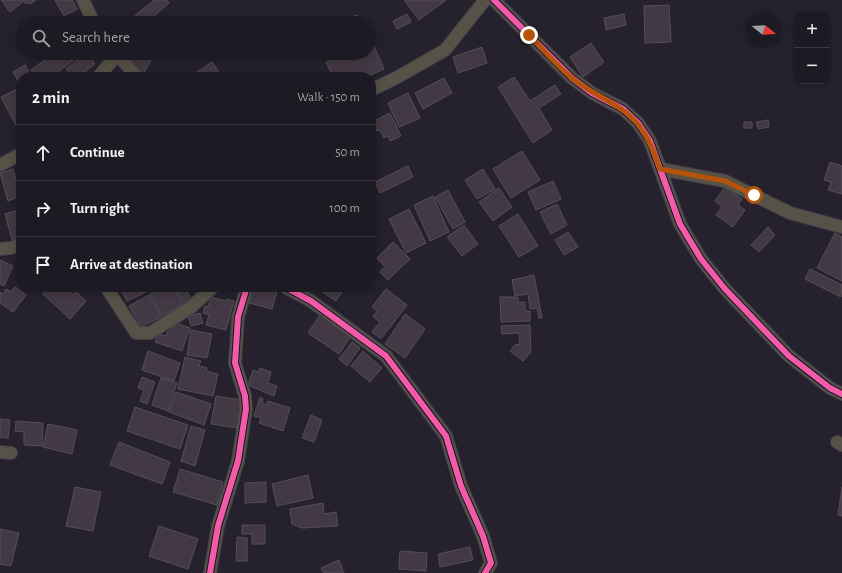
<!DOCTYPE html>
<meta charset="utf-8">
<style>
body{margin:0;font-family:"Alegreya Sans",sans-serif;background:#25232a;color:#f1f3f6}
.controls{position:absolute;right:12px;top:12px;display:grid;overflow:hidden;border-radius:8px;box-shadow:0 2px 10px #0003}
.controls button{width:36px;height:36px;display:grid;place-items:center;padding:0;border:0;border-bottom:1px solid #3a3840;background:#1c1a22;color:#f1f3f6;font:20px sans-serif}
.compass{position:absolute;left:746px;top:12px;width:36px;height:36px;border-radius:50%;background:#1c1a22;box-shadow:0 2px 10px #0003;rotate:108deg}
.stop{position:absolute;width:12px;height:12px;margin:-9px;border:3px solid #b45309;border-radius:50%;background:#fff}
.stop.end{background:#b45309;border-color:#fff;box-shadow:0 1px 4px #0008}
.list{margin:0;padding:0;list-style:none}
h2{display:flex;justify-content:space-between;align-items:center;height:52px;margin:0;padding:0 16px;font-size:17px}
h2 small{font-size:13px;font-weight:400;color:#a0a1a5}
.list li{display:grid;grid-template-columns:26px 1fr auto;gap:12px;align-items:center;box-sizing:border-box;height:56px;padding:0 16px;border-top:1px solid #3a3840}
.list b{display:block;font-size:15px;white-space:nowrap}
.list em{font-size:13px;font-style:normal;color:#a0a1a5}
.icon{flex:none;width:22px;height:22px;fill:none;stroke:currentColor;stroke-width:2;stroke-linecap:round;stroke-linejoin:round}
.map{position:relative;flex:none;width:842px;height:573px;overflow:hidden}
.search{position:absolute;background:#1c1a22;box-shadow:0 2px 10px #0003;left:16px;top:16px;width:360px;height:44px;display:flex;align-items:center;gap:10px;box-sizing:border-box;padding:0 14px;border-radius:22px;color:#a0a1a5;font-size:15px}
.panel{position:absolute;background:#1c1a22;box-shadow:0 2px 10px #0003;left:16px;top:72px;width:360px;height:220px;border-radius:16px}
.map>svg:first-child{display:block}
.building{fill:#433944;stroke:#554e57}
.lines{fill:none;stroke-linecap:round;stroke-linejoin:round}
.minor-casing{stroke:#413e49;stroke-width:14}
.minor{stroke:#575247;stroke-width:12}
.cycleway-casing{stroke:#19122a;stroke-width:8}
.cycleway{stroke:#f35aa7;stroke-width:6}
.route{stroke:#b45309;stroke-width:5}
</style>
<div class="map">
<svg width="842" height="573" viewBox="0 0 842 573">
<rect width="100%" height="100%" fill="#25222e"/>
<!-- building -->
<path class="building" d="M 1,0 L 36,0 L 30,4 L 29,2 L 26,4 L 24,1 L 10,12 Z
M 55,0 L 72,0 L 77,9 L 64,16 Z
M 154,0 L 167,0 L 169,3 L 146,23 L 126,23 Z
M 404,0 L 446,0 L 419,20 Z
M 669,5 L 671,42 L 645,43 L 644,6 Z
M 407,14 L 411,22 L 397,29 L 393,21 Z
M 624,14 L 626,25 L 606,30 L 604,18 Z
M 357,15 L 360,23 L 332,23 Z
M 372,42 L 384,69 L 366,77 L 333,77 L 326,62 L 347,53 L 369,53 L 369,43 Z
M 591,43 L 604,62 L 583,77 L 570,57 Z
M 482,47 L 487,63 L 458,73 L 453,57 Z
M 54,53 L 75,53 L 78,57 L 51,77 L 35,77 L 31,70 Z
M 87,53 L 95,64 L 78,77 L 73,77 L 66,69 Z
M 136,53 L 155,53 L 143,74 L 129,65 Z
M 212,62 L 222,77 L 200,77 L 197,72 Z
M 25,65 L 31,77 L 21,77 L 21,86 L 13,72 Z
M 514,77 L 530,101 L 555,85 L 561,94 L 539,108 L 552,130 L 533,143 L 498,87 Z
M 444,78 L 452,93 L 423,109 L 415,93 Z
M 19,88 L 21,92 L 21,127 L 18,129 L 1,97 Z
M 408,93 L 420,118 L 399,127 L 388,103 Z
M 390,113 L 401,136 L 390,141 L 388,136 L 384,138 L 380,130 L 377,131 L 372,122 Z
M 768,120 L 769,127 L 758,129 L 756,122 Z
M 744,122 L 752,122 L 752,128 L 744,128 Z
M 522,151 L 540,180 L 511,198 L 493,169 Z
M 830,162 L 842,166 L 842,194 L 828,190 L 831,182 L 824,180 Z
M 408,166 L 413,177 L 380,193 L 375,182 Z
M 13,169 L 21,196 L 8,201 L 0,173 Z
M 483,169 L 495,189 L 477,199 L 465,180 Z
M 553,181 L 561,199 L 536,210 L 528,192 Z
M 725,187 L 742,199 L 738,205 L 745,210 L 733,227 L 716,215 L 722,206 L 715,201 Z
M 499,188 L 512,207 L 493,221 L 479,202 Z
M 448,190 L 465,222 L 453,229 L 435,197 Z
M 433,196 L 449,232 L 430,241 L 414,205 Z
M 557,204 L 567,225 L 551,234 L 540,212 Z
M 21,209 L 21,237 L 12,240 L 5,214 Z
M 409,209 L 426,243 L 406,253 L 389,219 Z
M 518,214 L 538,246 L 519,257 L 499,226 Z
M 464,225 L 478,244 L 462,256 L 447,237 Z
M 768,227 L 775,235 L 759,252 L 751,245 Z
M 568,232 L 578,247 L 564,255 L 555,240 Z
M 835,233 L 842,237 L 842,281 L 817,268 Z
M 393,242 L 410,259 L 388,280 L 380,272 L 385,267 L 377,258 Z
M 0,260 L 13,266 L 4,286 L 0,284 Z
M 810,269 L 842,285 L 841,297 L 805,279 Z
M 534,275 L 542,318 L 539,318 L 537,308 L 530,309 L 528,294 L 515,296 L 512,280 Z
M 15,287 L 26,295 L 13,312 L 0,303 L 0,292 L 3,294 L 6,289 L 11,292 Z
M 49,287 L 66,287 L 74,295 L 76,292 L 86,301 L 70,319 L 43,294 Z
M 119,287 L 146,287 L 148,291 L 127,301 Z
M 162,287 L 174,287 L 183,304 L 162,316 L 150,294 Z
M 175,287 L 184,287 L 192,300 L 185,304 Z
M 254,287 L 262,287 L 277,291 L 272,309 L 249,303 Z
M 315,287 L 345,287 L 336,301 Z
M 386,289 L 407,305 L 381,339 L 372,332 L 380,322 L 373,317 L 377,311 L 372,307 Z
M 149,295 L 161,317 L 141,327 L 129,306 Z
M 211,297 L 226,301 L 227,299 L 234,301 L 226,330 L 206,325 L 209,315 L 203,313 L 205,306 L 208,307 Z
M 500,297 L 518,297 L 518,303 L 525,302 L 525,311 L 530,311 L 530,321 L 501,322 Z
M 200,313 L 203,323 L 191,326 L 188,316 Z
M 405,314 L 425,329 L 405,358 L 385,344 Z
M 320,315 L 351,336 L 339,354 L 308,333 Z
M 176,323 L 190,328 L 182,351 L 155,342 L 158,334 L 166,336 L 170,326 L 174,328 Z
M 530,325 L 531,352 L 523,361 L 510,351 L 515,345 L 520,344 L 519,333 L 502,334 L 501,326 Z
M 191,330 L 212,334 L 207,358 L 187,355 Z
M 352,342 L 360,348 L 347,366 L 339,359 Z
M 148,351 L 180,363 L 174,381 L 142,370 Z
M 363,351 L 382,368 L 370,382 L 351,366 Z
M 185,357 L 201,361 L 199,366 L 207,368 L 206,371 L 218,374 L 213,396 L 178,389 Z
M 260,368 L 271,372 L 268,383 L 277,386 L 274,396 L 248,385 L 253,370 L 258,372 Z
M 142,377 L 155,382 L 147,404 L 140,401 L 144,390 L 138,388 Z
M 161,378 L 177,383 L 168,411 L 152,405 Z
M 176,392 L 211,404 L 204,425 L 169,412 Z
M 216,396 L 242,400 L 237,428 L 211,424 Z
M 260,397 L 263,399 L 262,403 L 266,405 L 268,401 L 290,408 L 283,431 L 259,423 L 261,418 L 254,416 Z
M 135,407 L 188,425 L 180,449 L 127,431 Z
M 311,415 L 322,420 L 314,442 L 302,438 Z
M 0,419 L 10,420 L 8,438 L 0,437 Z
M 16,421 L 43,423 L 42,446 L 24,445 L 24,432 L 15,431 Z
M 48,424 L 77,430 L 72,454 L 43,447 Z
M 191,426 L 205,430 L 195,466 L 181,461 Z
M 119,442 L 170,462 L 162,484 L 110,465 Z
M 180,469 L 223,482 L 217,505 L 173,492 Z
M 308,475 L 313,498 L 277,506 L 272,484 Z
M 266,482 L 266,502 L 245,503 L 245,483 Z
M 75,487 L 101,492 L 93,531 L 66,526 Z
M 842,487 L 842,516 L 838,515 Z
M 323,503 L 324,514 L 336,512 L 338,526 L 302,528 L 292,524 L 290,509 Z
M 242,525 L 265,525 L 265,544 L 252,544 L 252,534 L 242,534 Z
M 159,526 L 198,539 L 188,569 L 149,556 Z
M 0,529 L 19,533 L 11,566 L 0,564 Z
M 237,537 L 247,538 L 247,561 L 236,561 Z
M 470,547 L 473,560 L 440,567 L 438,554 Z
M 400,551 L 427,553 L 426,571 L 399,569 Z
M 339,560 L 344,573 L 324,573 L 321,568 Z"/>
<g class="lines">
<defs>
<path id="minor" d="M 83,0 L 94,23
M 494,0 L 572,78 L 592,93 L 623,109 L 638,123 L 650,141 L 680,224 L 701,259 L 725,289 L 789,356 L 830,388 L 842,394
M 116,53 L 137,77
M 98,77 L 117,55
M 371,90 L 396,78 L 445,50 L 485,0
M 0,165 L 21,154
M 660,169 L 725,181 L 790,213 L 842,227
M 0,249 L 11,248 L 21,244
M 106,287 L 136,333 L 150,333 L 190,308 L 213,287
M 285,287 L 311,301 L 386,356 L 446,436 L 461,486 L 483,536 L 491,563 L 485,573
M 837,442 L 842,445
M 0,452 L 11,453
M 210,573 L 218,526 L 238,461 L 246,409 L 245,396 L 235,363 L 238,317 L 247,287"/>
</defs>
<!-- minor casing -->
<use href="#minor" class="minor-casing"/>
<!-- minor -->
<use href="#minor" class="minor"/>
<defs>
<path id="cycleway" d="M 494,0 L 572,78 L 592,93 L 623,109 L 638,123 L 650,141 L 680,224 L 701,259 L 725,289 L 789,356 L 830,388 L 842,394
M 285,287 L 311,301 L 386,356 L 446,436 L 461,486 L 483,536 L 491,563 L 485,573
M 210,573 L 218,526 L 238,461 L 246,409 L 245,396 L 235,363 L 238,317 L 247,287"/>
</defs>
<!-- cycleway casing -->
<use href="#cycleway" class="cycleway-casing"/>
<!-- cycleway -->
<use href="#cycleway" class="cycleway"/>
</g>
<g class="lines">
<!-- route -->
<path class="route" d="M 529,35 C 543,49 557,66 572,78 C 588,91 605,98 621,109 C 643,123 652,146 660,169 L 725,181 L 754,195"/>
</g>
</svg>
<div class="controls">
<button>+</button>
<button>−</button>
</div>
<svg class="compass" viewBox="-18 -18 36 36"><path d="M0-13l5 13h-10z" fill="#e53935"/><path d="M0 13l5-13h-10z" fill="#a0a1a5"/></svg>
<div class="stop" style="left:754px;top:195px"></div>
<div class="stop end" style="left:529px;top:35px"></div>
<div class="search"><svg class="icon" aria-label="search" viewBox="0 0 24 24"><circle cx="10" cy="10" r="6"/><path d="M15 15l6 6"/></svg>Search here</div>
<section class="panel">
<h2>2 min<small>Walk · 150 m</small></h2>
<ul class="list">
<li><svg class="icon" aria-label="ahead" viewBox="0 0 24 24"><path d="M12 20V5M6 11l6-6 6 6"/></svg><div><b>Continue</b></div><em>50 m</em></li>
<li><svg class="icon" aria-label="right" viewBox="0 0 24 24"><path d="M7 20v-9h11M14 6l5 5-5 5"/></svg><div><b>Turn right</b></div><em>100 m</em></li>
<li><svg class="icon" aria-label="arrive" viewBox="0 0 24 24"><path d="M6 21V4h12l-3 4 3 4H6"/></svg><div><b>Arrive at destination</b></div></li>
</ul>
</section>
</div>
